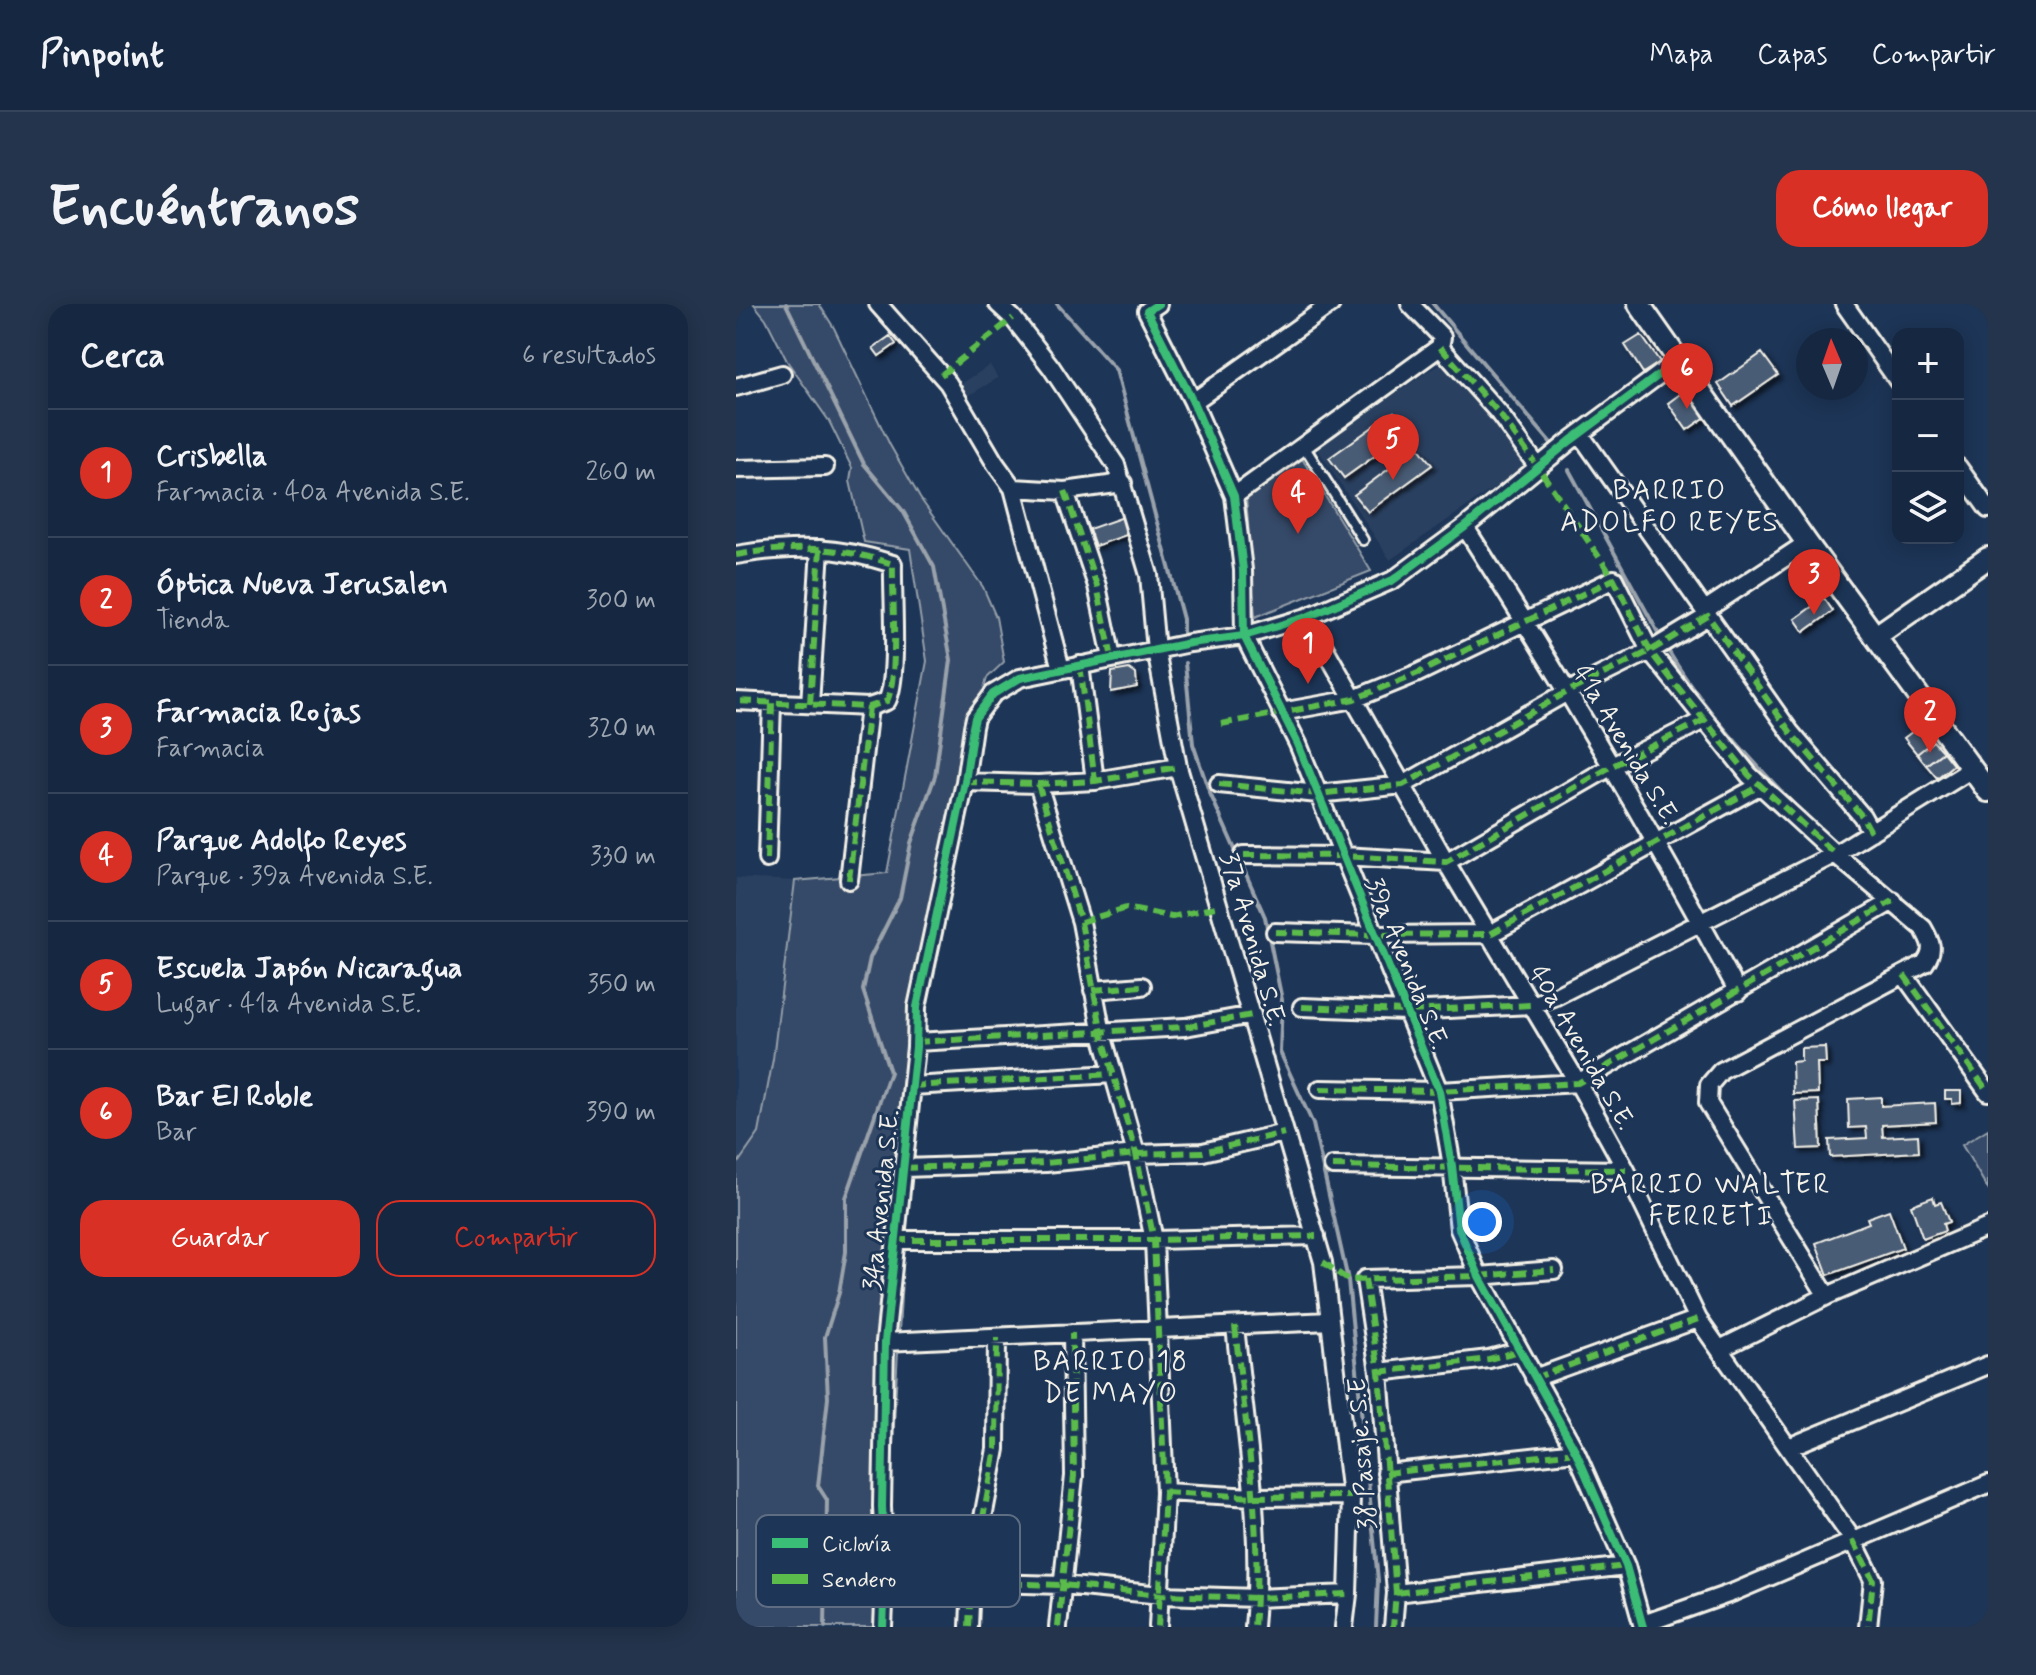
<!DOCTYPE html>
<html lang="es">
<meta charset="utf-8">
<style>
body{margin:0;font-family:Mynerve,sans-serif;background:#23344c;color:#f1f3f6}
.controls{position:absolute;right:24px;top:24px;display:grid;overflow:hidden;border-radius:16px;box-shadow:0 4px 20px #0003}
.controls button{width:72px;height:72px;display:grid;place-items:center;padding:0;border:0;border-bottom:2px solid #35445a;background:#162841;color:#f1f3f6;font:40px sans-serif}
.compass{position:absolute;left:1060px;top:24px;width:72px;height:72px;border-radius:50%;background:#162841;box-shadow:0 4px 20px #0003;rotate:358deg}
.you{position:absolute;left:746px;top:918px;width:28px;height:28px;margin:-20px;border:6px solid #fff;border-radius:50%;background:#1a73e8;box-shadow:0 0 0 12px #1a73e833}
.badge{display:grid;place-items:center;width:52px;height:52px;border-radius:50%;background:#d93025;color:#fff;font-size:26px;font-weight:700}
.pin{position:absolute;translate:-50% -66px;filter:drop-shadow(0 2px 4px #0008)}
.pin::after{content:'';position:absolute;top:42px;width:28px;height:24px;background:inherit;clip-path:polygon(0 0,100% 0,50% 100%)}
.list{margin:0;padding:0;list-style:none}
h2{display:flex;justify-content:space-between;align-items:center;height:104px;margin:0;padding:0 32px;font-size:34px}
h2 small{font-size:26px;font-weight:400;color:#9ea6b1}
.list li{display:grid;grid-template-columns:52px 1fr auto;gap:24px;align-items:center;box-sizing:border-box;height:128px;padding:0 32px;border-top:2px solid #35445a}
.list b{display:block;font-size:30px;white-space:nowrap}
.list p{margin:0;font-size:26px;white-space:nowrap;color:#9ea6b1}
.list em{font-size:26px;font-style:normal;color:#9ea6b1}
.actions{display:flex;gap:16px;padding:24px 32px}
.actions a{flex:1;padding:18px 0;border:2px solid #d93025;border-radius:24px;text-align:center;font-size:28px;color:#d93025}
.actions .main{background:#d93025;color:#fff}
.icon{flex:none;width:44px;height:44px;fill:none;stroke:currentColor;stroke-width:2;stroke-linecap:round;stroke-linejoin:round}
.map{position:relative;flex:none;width:1252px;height:1323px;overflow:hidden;border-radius:24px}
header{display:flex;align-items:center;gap:48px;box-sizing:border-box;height:112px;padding:0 40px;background:#162841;border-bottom:2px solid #35445a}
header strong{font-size:38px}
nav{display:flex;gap:44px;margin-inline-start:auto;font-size:28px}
.intro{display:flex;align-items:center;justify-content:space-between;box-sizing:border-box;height:192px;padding:0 48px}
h1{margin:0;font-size:56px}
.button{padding:20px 36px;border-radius:24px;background:#d93025;color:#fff;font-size:28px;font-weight:700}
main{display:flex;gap:48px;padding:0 48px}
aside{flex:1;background:#162841;border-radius:24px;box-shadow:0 4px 20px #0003}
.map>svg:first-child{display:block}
.built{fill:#2a4060}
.green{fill:#354a67;stroke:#949ea8;stroke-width:2}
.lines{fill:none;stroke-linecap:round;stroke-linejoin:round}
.stream{stroke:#9aa2ab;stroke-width:4}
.building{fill:#485b74;stroke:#f4f1e8;stroke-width:2;filter:url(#shadow)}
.service-casing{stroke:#f4f1e8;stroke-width:14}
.minor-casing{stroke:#f4f1e8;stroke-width:22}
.tertiary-casing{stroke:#f4f1e8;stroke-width:26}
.service{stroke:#1d3557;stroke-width:8}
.minor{stroke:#1d3557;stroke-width:16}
.tertiary{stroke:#1d3557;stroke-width:20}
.quiet{stroke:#5cbc4b;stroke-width:6;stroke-dasharray:12 6;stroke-linecap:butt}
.cycleway-casing{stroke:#1d3557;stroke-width:13}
.cycleway{stroke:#3abd76;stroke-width:8}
.labels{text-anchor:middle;stroke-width:6;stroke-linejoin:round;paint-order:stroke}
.street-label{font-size:26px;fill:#f4f1e8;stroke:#1d3557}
.neighbourhood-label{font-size:28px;letter-spacing:2px;fill:#f4f1e8;stroke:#1d3557}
.key{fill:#1d3557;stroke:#5e6d82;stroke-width:2}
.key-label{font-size:22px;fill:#f4f1e8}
</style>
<header>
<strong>Pinpoint</strong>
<nav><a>Mapa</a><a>Capas</a><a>Compartir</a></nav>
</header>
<div class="intro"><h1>Encuéntranos</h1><a class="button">Cómo llegar</a></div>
<main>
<aside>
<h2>Cerca<small>6 resultados</small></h2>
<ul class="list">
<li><span class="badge">1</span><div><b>Crisbella</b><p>Farmacia · 40a Avenida S.E.</p></div><em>260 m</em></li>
<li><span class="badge">2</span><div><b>Óptica Nueva Jerusalen</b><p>Tienda</p></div><em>300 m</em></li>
<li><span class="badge">3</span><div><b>Farmacia Rojas</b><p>Farmacia</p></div><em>320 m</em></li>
<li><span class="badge">4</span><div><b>Parque Adolfo Reyes</b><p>Parque · 39a Avenida S.E.</p></div><em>330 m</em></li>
<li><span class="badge">5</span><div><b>Escuela Japón Nicaragua</b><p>Lugar · 41a Avenida S.E.</p></div><em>350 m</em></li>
<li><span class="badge">6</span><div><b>Bar El Roble</b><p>Bar</p></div><em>390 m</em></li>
</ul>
<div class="actions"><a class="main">Guardar</a><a>Compartir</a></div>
</aside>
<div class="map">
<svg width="1252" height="1323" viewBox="0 0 1252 1323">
<defs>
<filter id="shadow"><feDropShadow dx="3.5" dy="3.5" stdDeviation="2" flood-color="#0009"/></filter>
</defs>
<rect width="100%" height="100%" fill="#1d3557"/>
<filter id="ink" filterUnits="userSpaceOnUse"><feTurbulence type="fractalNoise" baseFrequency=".0125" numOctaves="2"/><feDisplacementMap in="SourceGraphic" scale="16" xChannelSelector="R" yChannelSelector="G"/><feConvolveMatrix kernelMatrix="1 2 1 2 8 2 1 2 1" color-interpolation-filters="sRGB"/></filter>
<g filter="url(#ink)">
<!-- built -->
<path class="built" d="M 710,59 L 792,160 L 654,256 L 581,144 L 694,66 Z
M 254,61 L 262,74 L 225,96 L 219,84 Z
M 0,574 L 59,577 L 37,755 L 0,943 Z"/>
<!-- green -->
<path class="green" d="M 18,0 L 83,0 L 98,24 L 154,141 L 184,194 L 247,283 L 260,313 L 268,358 L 251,374 L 237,423 L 181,703 L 176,782 L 176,865 L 168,936 L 147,1323 L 0,1323 L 0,862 L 23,829 L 37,755 L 59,577 L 151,569 L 191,357 L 174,245 L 128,238 L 114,177 L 116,164 L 93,117 L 51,57 L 30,15 Z
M 565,153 L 635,267 L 519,313 L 510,193 Z
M 1252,825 L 1252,885 L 1226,841 Z"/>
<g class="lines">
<!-- stream -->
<path class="stream" d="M 50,0 L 128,160 L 167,207 L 198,263 L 215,356 L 199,472 L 175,539 L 164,594 L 134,654 L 127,686 L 154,768 L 110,894 L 110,948 L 103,989 L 89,1033 L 92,1094 L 82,1182 L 91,1196 L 89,1323
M 321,0 L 380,66 L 447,315 L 447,332
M 697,0 L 815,139
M 833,166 L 926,336
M 930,343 C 966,405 1017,458 1066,509
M 449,359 L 457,440 L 473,487 L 529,613 L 546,696 L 544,748 L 577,820 L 612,976 L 642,1276 L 640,1323"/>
</g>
<!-- building -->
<path class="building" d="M 905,31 L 924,58 L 907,69 L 889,41 Z
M 154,32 L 160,40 L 143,52 L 137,44 Z
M 1026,49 L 1042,71 L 997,102 L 982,80 Z
M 951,85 L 971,112 L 951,126 L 932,99 Z
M 658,108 L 672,128 L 608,174 L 593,154 Z
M 682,143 L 696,161 L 632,208 L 618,191 Z
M 393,211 L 399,228 L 359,242 L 353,225 Z
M 1088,294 L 1097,307 L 1068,328 L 1059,315 Z
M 393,365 L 400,370 L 401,383 L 375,388 L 376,368 Z
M 1185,421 L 1197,437 L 1181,450 L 1168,434 Z
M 1197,437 L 1207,448 L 1190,461 L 1181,450 Z
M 1207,448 L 1217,461 L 1201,474 L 1190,461 Z
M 1089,743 L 1090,759 L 1081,759 L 1082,789 L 1057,790 L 1056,758 L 1065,757 L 1065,744 Z
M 1209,787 L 1225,787 L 1225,799 L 1216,800 L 1216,795 L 1209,795 Z
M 1145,793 L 1145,802 L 1199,799 L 1200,818 L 1146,821 L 1147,833 L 1182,831 L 1183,848 L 1094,853 L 1093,836 L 1131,834 L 1130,823 L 1113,824 L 1112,795 Z
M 1083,796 L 1085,844 L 1062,845 L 1059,797 Z
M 1197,893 L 1199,900 L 1205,898 L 1213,918 L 1207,920 L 1209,927 L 1187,935 L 1175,901 Z
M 1153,906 L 1167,944 L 1092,971 L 1080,939 L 1133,919 L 1131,914 Z"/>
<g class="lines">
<defs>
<path id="service" d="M 568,142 L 627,236"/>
<path id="minor" d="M 142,0 L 212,79 L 259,159 L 277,184 L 325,365
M 262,0 L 277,14 L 315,63 L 380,161 L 413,271 L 420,346 L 442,463 L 587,958 L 615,1192 L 612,1290 L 608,1323
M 422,0 L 411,7 L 457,98 L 498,192 L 507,266 L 508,332 L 562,440 L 703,787 L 716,862 L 723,925 L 743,972 L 840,1148 L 890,1262 L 907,1323
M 674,0 L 706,33 L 704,43 L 762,108 L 802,163
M 1108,0 L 1162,77
M 0,83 L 46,70
M 457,98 L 595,0
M 844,130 L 1055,429 L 1126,512 L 1135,528
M 1222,163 L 1252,205
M 0,165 L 89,163
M 277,184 L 329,187 L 387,179
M 329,187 L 361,282 L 376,354
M 498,192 L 704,43
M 729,223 C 826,375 917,529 1002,688
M 0,251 C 58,241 101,242 157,260 C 156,291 163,374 151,397 L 133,403 L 0,397
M 969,306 L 1071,239
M 571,313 L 710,558 L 842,779 L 890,866 L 962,1015 L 1117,1236 L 1137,1276 L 1132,1323
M 344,361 L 359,477
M 74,400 L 84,245
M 545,408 L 618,395 L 682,369 L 878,275 L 914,347 L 1013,471 L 1099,550 L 1187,624 C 1195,638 1199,645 1189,659 L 985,767 L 973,781 L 972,799 L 1091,992
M 229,478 L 302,480 L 359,477 L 442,463
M 302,480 L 345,618 L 366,730 L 400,850 L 418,936 L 429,1188 L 422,1323
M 483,480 L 582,490 L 667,481 L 833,387 L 914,347 L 972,312
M 508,551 L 607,552 L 710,558 L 876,462 L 968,416
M 31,555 L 36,399
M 113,576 L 133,403
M 539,628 L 638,631 L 754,630 L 1025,481
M 1168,671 L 1252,788
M 357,686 L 406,682
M 566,703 L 670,707 L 796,701 L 818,693 L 1099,550 L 1236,465
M 180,738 L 449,723 L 516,711
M 176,782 L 377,770
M 584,785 L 703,787 L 842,779 L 1157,597
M 597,862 L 890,866
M 168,864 L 310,859 L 400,850 L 467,848 L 548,829
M 159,936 L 418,936 L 580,932
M 499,1022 C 509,1121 527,1223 518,1323
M 149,1038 L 593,1017
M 984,1045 L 1091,992 L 1252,923
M 643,1068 L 753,1055 L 783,1047
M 798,1074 L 962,1015
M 1053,1143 L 1252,1061
M 650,1169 L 840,1148
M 429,1188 L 517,1193 L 615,1192
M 149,1276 L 326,1281 L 425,1291 L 521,1294 L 612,1290
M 660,1289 L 890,1262
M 907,1320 L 998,1288 L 1252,1180
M 147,1323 L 149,1276 L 146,1202 L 149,1038 L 180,743 L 181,703 L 229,478 L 237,423 L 239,414 L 257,390 L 284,374 L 454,339 L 508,332 L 571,313 L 657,276 L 729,223 L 834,137 L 943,56
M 233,1323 L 235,1277 L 260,1145 L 261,1034
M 322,1323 L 338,1172 L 336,1029
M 657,1323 L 660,1289 L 643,1068 L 629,975 L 743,972 L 818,966"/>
<path id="tertiary" d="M 903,0 L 1071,239 L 1252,487
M 1140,332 L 1252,254"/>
</defs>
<!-- service casing -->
<use href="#service" class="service-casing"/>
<!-- minor casing -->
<use href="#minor" class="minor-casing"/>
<!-- tertiary casing -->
<use href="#tertiary" class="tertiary-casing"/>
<!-- service -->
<use href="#service" class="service"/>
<!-- minor -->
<use href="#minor" class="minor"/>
<!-- tertiary -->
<use href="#tertiary" class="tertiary"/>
<!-- quiet -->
<path class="quiet" d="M 704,43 L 762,108 L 802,163 L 878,275 L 914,347 L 936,376 L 1013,471 L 1099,550
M 205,71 L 277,14
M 329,187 L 361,282 L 376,354
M 0,251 C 58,241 101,242 157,260 C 156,291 163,374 151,397 L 133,403 L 0,397
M 344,361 L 359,477
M 74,400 L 84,245
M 485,420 L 618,395 L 682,369 L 878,275
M 229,478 L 302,480 L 359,477 L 442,463
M 302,480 L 345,618 L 366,730 L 400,850 L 418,936 L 429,1188 L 422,1323
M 483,480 L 582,490 L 667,481 L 833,387 L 914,347 L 972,312 L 1055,429 L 1126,512 L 1135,528
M 508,551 L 607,552 L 710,558 L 876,462 L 968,416
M 31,555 L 36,399
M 113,576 L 133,403
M 345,618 L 390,604 L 436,613 L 484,602
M 539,628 L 638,631 L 754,630 L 1025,481
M 1168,671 L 1252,788
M 357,686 L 406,682
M 566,703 L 670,707 L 796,701
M 180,738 L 449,723 L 516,711
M 176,782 L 377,770
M 584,785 L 703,787 L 842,779 L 1157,597
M 597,862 L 890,866
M 168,864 L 310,859 L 400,850 L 467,848 L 548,829
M 159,936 L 418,936 L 580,932
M 587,958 L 612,976 L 743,972 L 818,966
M 629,975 L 643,1068 L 660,1289 L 657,1323
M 499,1022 C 509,1121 527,1223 518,1323
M 643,1068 L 753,1055 L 783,1047
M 798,1074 L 962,1015
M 650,1169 L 840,1148
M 429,1188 L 517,1193 L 615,1192
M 1117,1236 L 1137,1276 L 1132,1323
M 149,1276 L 326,1281 L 425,1291 L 521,1294 L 612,1290
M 660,1289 L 890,1262
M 233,1323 L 235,1277 L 260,1145 L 261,1034
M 322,1323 L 338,1172 L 336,1029"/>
<defs>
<path id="cycleway" d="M 422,0 L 411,7 L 457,98 L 498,192 L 507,266 L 508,332 L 562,440 L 703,787 L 716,862 L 723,925 L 743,972 L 840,1148 L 890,1262 L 907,1323
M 147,1323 L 149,1276 L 146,1202 L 149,1038 L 180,743 L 181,703 L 229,478 L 237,423 L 239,414 L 257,390 L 284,374 L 454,339 L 508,332 L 571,313 L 657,276 L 729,223 L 834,137 L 943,56"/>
</defs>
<!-- cycleway casing -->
<use href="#cycleway" class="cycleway-casing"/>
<!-- cycleway -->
<use href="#cycleway" class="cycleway"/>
</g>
</g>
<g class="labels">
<!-- street labels -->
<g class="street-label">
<text transform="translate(891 440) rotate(59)" y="9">41a Avenida S.E.</text>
<text transform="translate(518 635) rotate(74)" y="9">37a Avenida S.E.</text>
<text transform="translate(672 659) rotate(68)" y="9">39a Avenida S.E.</text>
<text transform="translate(847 743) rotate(60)" y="9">40a Avenida S.E.</text>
<text transform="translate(144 896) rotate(-84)" y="9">34a Avenida S.E.</text>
<text transform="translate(625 1150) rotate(-94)" y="9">38 Pasaje. S.E</text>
</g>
<!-- neighbourhood labels -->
<g class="neighbourhood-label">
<text x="934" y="195">BARRIO<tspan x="934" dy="32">ADOLFO REYES</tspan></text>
<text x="975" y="889">BARRIO WALTER<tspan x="975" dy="32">FERRETI</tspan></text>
<text x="375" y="1066">BARRIO 18<tspan x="375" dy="32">DE MAYO</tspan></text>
</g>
</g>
<!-- legend -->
<rect x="20" y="1211" width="264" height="92" rx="12" class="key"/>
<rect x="36" y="1234" width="36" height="10" fill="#3abd76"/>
<rect x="36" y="1270" width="36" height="10" fill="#5cbc4b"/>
<g class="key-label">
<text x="86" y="1247">Ciclovía</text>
<text x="86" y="1283">Sendero</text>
</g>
</svg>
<div class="controls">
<button>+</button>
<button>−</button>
<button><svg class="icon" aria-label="layers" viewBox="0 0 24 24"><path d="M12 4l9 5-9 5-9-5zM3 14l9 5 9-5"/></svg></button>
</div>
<svg class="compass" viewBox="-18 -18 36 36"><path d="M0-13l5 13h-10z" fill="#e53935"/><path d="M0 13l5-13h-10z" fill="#9ea6b1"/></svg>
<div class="you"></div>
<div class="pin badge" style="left:572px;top:380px">1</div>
<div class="pin badge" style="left:1194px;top:449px">2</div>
<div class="pin badge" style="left:1078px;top:311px">3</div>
<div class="pin badge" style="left:562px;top:230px">4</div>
<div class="pin badge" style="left:657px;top:176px">5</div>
<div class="pin badge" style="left:951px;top:105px">6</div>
</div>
</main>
